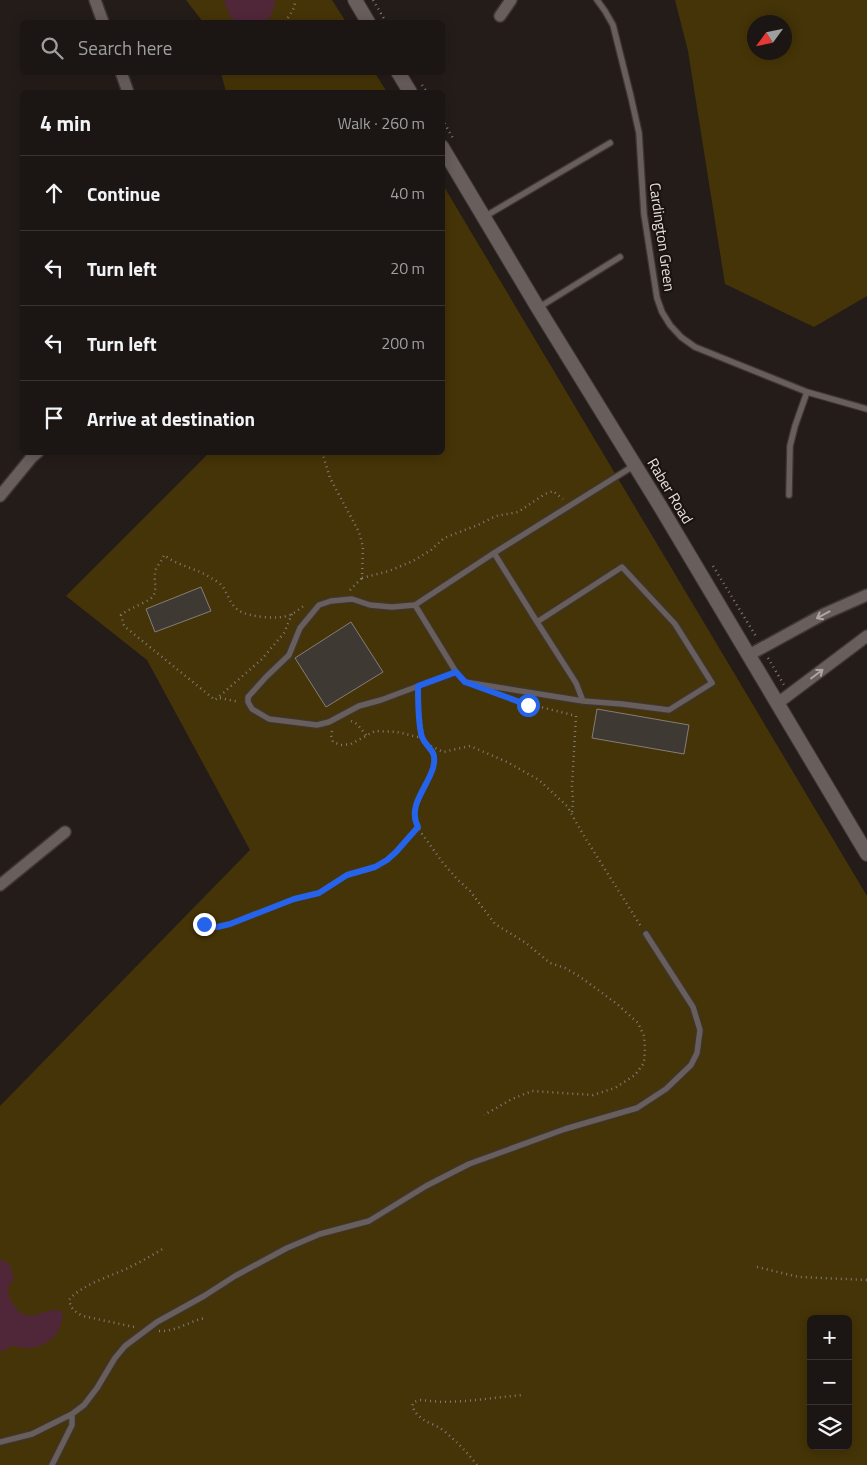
<!DOCTYPE html>
<meta charset="utf-8">
<style>
body{margin:0;font-family:"Titillium Web",sans-serif;background:#241e1c;color:#f1f3f6}
.controls{position:absolute;right:15px;bottom:15px;display:grid;overflow:hidden;border-radius:8px;box-shadow:0 2px 12px #0003}
.controls button{width:45px;height:45px;display:grid;place-items:center;padding:0;border:0;border-bottom:1px solid #393433;background:#1b1513;color:#f1f3f6;font:25px sans-serif}
.compass{position:absolute;left:747px;top:15px;width:45px;height:45px;border-radius:50%;background:#1b1513;box-shadow:0 2px 12px #0003;rotate:237deg}
.stop{position:absolute;width:15px;height:15px;margin:-11px;border:4px solid #2563eb;border-radius:50%;background:#fff}
.stop.end{background:#2563eb;border-color:#fff;box-shadow:0 1px 5px #0008}
.list{margin:0;padding:0;list-style:none}
h2{display:flex;justify-content:space-between;align-items:center;height:65px;margin:0;padding:0 20px;font-size:21px}
h2 small{font-size:16px;font-weight:400;color:#a09fa0}
.list li{display:grid;grid-template-columns:32px 1fr auto;gap:15px;align-items:center;box-sizing:border-box;height:75px;padding:0 20px;border-top:1px solid #393433}
.list b{display:block;font-size:19px;white-space:nowrap}
.list em{font-size:16px;font-style:normal;color:#a09fa0}
.icon{flex:none;width:28px;height:28px;fill:none;stroke:currentColor;stroke-width:2;stroke-linecap:round;stroke-linejoin:round}
.map{position:relative;flex:none;width:867px;height:1465px;overflow:hidden}
.search{position:absolute;background:#1b1513;box-shadow:0 2px 12px #0003;left:20px;top:20px;width:425px;height:55px;display:flex;align-items:center;gap:12px;box-sizing:border-box;padding:0 18px;border-radius:8px;color:#a09fa0;font-size:19px}
.panel{position:absolute;background:#1b1513;box-shadow:0 2px 12px #0003;left:20px;top:90px;width:425px;height:365px;border-radius:8px}
.map>svg:first-child{display:block}
.green{fill:#453407;fill-rule:evenodd}
.water{fill:#502739}
.building{fill:#3f3933;stroke:#857d77}
.lines{fill:none;stroke-linecap:round;stroke-linejoin:round}
.service-casing{stroke:#3d3635;stroke-width:8}
.minor-casing{stroke:#3d3635;stroke-width:14}
.tertiary-casing{stroke:#3d3635;stroke-width:16}
.path{stroke:#827b79;stroke-width:2.5;stroke-dasharray:1 4;stroke-linecap:butt}
.service{stroke:#685e5b;stroke-width:5.5}
.minor{stroke:#685e5b;stroke-width:11}
.tertiary{stroke:#685e5b;stroke-width:14}
.oneway{stroke:#ada6a4}
.route{stroke:#2563eb;stroke-width:6}
.labels{text-anchor:middle;stroke-width:4.5;stroke-linejoin:round;paint-order:stroke}
.street-label{font-size:15px;fill:#e6e0df;stroke:#1a1310}
</style>
<div class="map">
<svg width="867" height="1465" viewBox="0 0 867 1465">
<rect width="100%" height="100%" fill="#241c19"/>
<!-- green -->
<path class="green" d="M 186,0 L 332,0 L 346,22 L 203,22 Z
M 675,0 L 867,0 L 867,296 L 814,327 L 725,284 L 688,51 ZM 754,22 L 784,22 L 784,52 L 754,52 Z
M 221,73 L 375,73 L 387,92 L 226,92 Z
M 443,185 L 867,896 L 867,1465 L 0,1465 L 0,1106 L 250,850 L 147,660 L 66,596 L 209,453 L 442,452 ZM 811,1319 L 848,1319 L 848,1446 L 811,1446 Z"/>
<!-- water -->
<path class="water" d="M 224,0 L 275,0 L 274,9 L 267,22 L 236,22 L 230,17 Z
M 0,1259 L 10,1265 L 14,1280 C 13,1281 9,1285 9,1286 C 5,1296 17,1313 26,1315 C 39,1318 47,1307 62,1311 C 65,1331 48,1348 27,1348 C 22,1348 17,1346 11,1346 L 4,1351 L 0,1351 Z"/>
<!-- building -->
<path class="building" d="M 201,587 L 211,611 L 155,632 L 146,609 Z
M 351,622 L 383,672 L 326,707 L 295,658 Z
M 597,709 L 689,725 L 684,754 L 592,738 Z"/>
<g class="lines">
<defs>
<path id="service" d="M 597,0 L 605,11 L 613,25 L 631,97 L 639,133 L 644,214 L 657,298 L 662,312 L 670,325 L 681,337 L 695,347 L 807,392 L 867,409
M 484,217 L 610,143
M 538,308 L 620,257
M 789,495 L 790,446 L 795,426 L 807,392
M 494,553 L 537,622 L 622,567 L 675,624 L 712,683 L 669,710 L 622,704 L 583,701 L 465,682 L 456,672 L 415,605 L 494,553 L 635,465
M 415,605 L 392,607 L 370,605 L 352,599 L 331,601 L 319,605 L 300,628 L 289,655 L 266,677 L 248,697 L 248,702 L 252,709 L 269,719 L 317,725 L 329,722 L 359,706 L 381,700 L 456,672
M 537,622 L 576,683 L 583,701
M 72,1414 L 84,1405 L 97,1388 L 115,1358 L 125,1346 L 157,1322 L 204,1296 L 235,1276 L 287,1248 L 320,1234 L 369,1221 L 426,1186 L 469,1164 L 565,1129 L 637,1108 L 666,1089 L 691,1065 L 697,1053 L 700,1030 L 693,1007 L 646,934
M 0,1442 L 32,1434 L 72,1414 L 72,1425 L 52,1465"/>
<path id="minor" d="M 95,0 L 103,22
M 500,16 L 511,0
M 121,72 L 128,92
M 0,496 L 32,457 L 38,452
M 749,655 L 824,614 L 867,595
M 778,703 L 867,636
M 0,885 L 65,832"/>
<path id="tertiary" d="M 355,0 L 368,22
M 398,72 L 410,92
M 442,147 L 538,308 L 660,506 L 867,854"/>
</defs>
<!-- service casing -->
<use href="#service" class="service-casing"/>
<!-- minor casing -->
<use href="#minor" class="minor-casing"/>
<!-- tertiary casing -->
<use href="#tertiary" class="tertiary-casing"/>
<!-- path -->
<path class="path" d="M 373,0 L 386,22
M 285,22 L 293,10 L 296,0
M 422,85 L 427,92
M 442,119 L 454,140
M 322,452 L 330,478 L 359,532 L 363,547 L 362,578 L 389,571 L 413,561 L 431,550 L 444,538 L 478,525 L 496,516 L 518,512 L 545,494 L 553,491 L 563,499
M 713,566 L 757,638
M 350,590 L 362,578
M 292,614 L 284,633 L 262,659 L 215,700 L 124,626 L 121,615 C 130,608 141,605 150,599 C 160,592 152,579 156,569 C 159,563 162,561 164,555 C 178,566 196,568 211,578 C 215,580 221,584 223,587 C 228,595 230,604 238,610 C 248,617 279,620 290,615 C 296,612 301,608 306,604
M 768,658 L 784,685
M 418,695 L 423,739
M 220,698 L 239,702
M 513,700 L 576,716 L 572,786 L 573,801 L 572,813
M 351,721 L 357,724 L 367,736
M 332,731 L 331,735 L 333,742 L 341,745 L 351,744 L 375,731 L 397,732 L 422,738 L 433,751 L 433,767 L 415,807 L 415,821 L 420,831 L 443,863 L 458,880 L 470,891 L 495,924 L 526,943 L 550,963 L 565,968 L 579,976 L 617,1004 L 638,1023 L 644,1036 L 645,1048 L 644,1063 L 635,1075 L 615,1088 L 593,1095 L 532,1091 L 512,1099 L 484,1115
M 431,746 L 443,752 L 470,746 L 507,762 L 539,780 L 567,806 L 584,836 L 642,928
M 193,924 L 217,927 L 230,924 L 294,899 L 319,893 L 347,875 L 375,867 L 387,861 L 417,827
M 757,1267 L 799,1277 L 867,1280
M 134,1327 L 83,1316 C 75,1312 71,1309 69,1300 C 82,1284 112,1276 130,1267 C 142,1261 153,1255 164,1248
M 159,1331 C 176,1332 189,1321 205,1318
M 477,1465 C 467,1452 456,1441 443,1430 C 430,1421 420,1423 412,1406 L 414,1402 L 420,1400 L 442,1402 L 466,1401 L 522,1395"/>
<!-- service -->
<use href="#service" class="service"/>
<!-- minor -->
<use href="#minor" class="minor"/>
<!-- tertiary -->
<use href="#tertiary" class="tertiary"/>
</g>
<!-- one-way arrows -->
<defs><path id="oneway-shaft" d="M-6 0H5M1.5-3L5.5 0L1.5 3" fill="none" stroke-width="1.6" stroke-linecap="round" stroke-linejoin="round" transform="scale(1.25)"/></defs>
<g class="oneway">
<use href="#oneway-shaft" transform="translate(823 615) rotate(152)"/>
<use href="#oneway-shaft" transform="translate(817 674) rotate(-37)"/>
</g>
<g class="lines">
<!-- route -->
<path class="route" d="M 204,924 L 217,927 L 230,924 L 294,899 L 319,893 L 347,875 L 375,867 L 387,860 L 396,852 L 418,827 C 407,806 427,788 433,768 C 438,749 427,750 422,737 C 418,724 418,699 418,686 L 456,672 L 465,682 L 528,705"/>
</g>
<g class="labels">
<!-- street labels -->
<g class="street-label">
<text transform="translate(662 237) rotate(82)" y="5">Cardington Green</text>
<text transform="translate(670 491) rotate(59)" y="5">Raber Road</text>
</g>
</g>
</svg>
<div class="controls">
<button>+</button>
<button>−</button>
<button><svg class="icon" aria-label="layers" viewBox="0 0 24 24"><path d="M12 4l9 5-9 5-9-5zM3 14l9 5 9-5"/></svg></button>
</div>
<svg class="compass" viewBox="-18 -18 36 36"><path d="M0-13l5 13h-10z" fill="#e53935"/><path d="M0 13l5-13h-10z" fill="#a09fa0"/></svg>
<div class="stop" style="left:528px;top:705px"></div>
<div class="stop end" style="left:204px;top:924px"></div>
<div class="search"><svg class="icon" aria-label="search" viewBox="0 0 24 24"><circle cx="10" cy="10" r="6"/><path d="M15 15l6 6"/></svg>Search here</div>
<section class="panel">
<h2>4 min<small>Walk · 260 m</small></h2>
<ul class="list">
<li><svg class="icon" aria-label="ahead" viewBox="0 0 24 24"><path d="M12 20V5M6 11l6-6 6 6"/></svg><div><b>Continue</b></div><em>40 m</em></li>
<li><svg class="icon" aria-label="left" viewBox="0 0 24 24"><path d="M17 20v-9H6M10 6l-5 5 5 5"/></svg><div><b>Turn left</b></div><em>20 m</em></li>
<li><svg class="icon" aria-label="left" viewBox="0 0 24 24"><path d="M17 20v-9H6M10 6l-5 5 5 5"/></svg><div><b>Turn left</b></div><em>200 m</em></li>
<li><svg class="icon" aria-label="arrive" viewBox="0 0 24 24"><path d="M6 21V4h12l-3 4 3 4H6"/></svg><div><b>Arrive at destination</b></div></li>
</ul>
</section>
</div>
